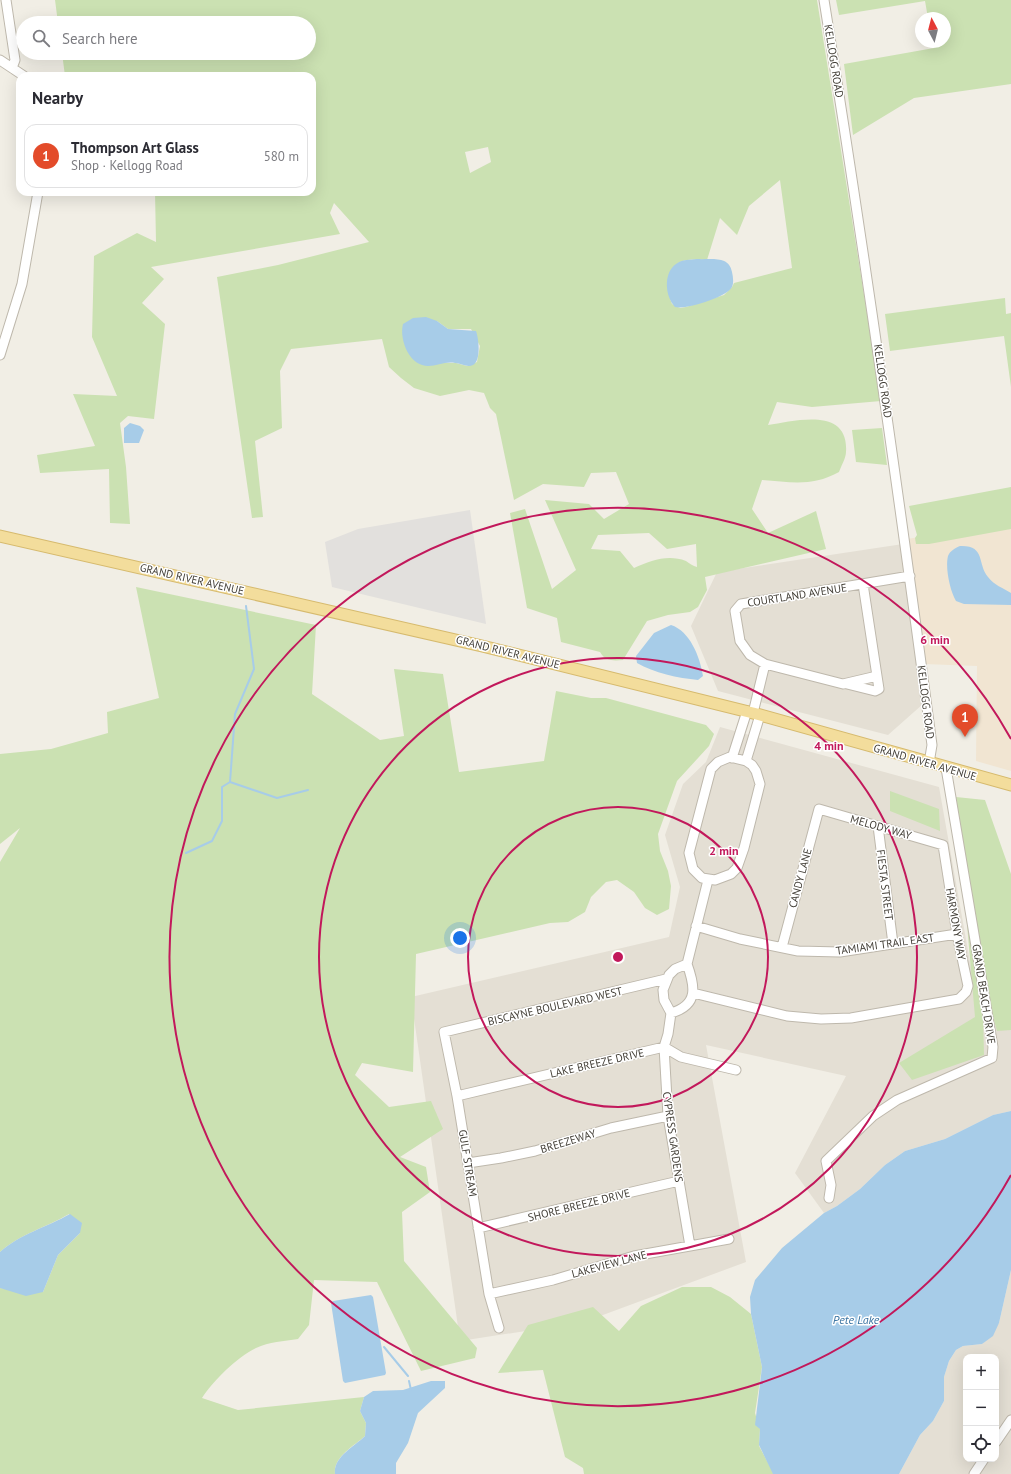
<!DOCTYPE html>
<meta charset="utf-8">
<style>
body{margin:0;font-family:"PT Sans",sans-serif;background:#f2f2f3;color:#2b2b33}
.controls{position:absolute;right:12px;bottom:12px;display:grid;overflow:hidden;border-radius:8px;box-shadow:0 4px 16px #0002}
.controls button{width:36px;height:36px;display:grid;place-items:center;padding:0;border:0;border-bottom:1px solid #e1e1e2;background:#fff;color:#2b2b33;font:20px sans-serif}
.compass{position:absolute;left:915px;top:12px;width:36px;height:36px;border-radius:50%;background:#fff;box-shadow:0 4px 16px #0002;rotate:353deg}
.you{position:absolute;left:460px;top:938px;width:14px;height:14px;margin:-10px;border:3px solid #fff;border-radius:50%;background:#1a73e8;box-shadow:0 0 0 6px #1a73e833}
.badge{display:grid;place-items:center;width:26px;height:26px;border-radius:50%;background:#e34b2a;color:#fff;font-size:13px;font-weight:700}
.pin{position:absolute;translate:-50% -33px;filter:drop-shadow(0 1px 2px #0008)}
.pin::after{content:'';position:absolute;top:21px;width:14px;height:12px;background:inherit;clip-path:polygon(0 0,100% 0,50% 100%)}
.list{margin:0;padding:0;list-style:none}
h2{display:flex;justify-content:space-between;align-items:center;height:52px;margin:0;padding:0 16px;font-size:17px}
h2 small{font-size:13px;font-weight:400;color:#7c7c81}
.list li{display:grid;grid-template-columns:26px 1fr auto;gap:12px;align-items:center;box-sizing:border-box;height:64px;margin:0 8px 8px;padding:0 8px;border:1px solid #e1e1e2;border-radius:12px}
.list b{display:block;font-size:15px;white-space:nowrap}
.list p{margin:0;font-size:13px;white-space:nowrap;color:#7c7c81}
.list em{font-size:13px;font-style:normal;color:#7c7c81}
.icon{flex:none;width:22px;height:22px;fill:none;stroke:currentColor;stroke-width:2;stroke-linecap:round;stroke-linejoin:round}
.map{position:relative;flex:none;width:1011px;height:1474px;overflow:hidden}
.search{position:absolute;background:#fff;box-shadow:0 4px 16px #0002;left:16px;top:16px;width:300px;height:44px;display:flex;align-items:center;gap:10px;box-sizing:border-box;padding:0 14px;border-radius:22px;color:#7c7c81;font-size:15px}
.panel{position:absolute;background:#fff;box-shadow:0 4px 16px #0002;left:16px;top:72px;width:300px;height:124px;border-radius:12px}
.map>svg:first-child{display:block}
.residential{fill:#e4dfd4;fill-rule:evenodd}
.commercial{fill:#f1e5d2}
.green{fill:#cbe1b2;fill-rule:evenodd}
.parking{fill:#e2e0dd}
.water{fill:#a7cce8}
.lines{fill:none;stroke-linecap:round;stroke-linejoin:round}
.stream{stroke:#a7cce8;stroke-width:2}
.minor-casing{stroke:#beb8ac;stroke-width:11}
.major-casing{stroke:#d6ba6e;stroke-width:13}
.minor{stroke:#fff;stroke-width:9}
.major{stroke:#f3dd9c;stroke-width:11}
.ring{fill:none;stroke:#c2185b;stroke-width:2}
.labels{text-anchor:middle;stroke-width:3;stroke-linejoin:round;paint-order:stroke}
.street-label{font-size:11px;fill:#423e36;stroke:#fff}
.water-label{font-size:12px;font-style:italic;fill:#3b74a2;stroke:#fff}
.centre{fill:#c2185b;stroke:#fff;stroke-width:2}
.ring-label{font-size:12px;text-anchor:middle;font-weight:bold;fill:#c2185b;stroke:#fff;stroke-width:3;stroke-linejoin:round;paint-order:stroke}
</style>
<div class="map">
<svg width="1011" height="1474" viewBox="0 0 1011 1474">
<rect width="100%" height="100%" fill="#f1eee5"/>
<!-- residential -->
<path class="residential" d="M 903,544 L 923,704 L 888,735 L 718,691 L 691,626 L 717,572 Z
M 720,727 L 939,787 L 981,1024 L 1011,1021 L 1011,1111 L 993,1115 L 945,1139 L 905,1151 L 885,1165 L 860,1189 L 837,1206 L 824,1213 L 795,1173 L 846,1076 L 706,1045 L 746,1262 L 584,1322 L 460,1341 L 411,997 L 669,937 L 680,887 L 665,835 L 683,784 L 706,762 Z
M 1011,1270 L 1011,1474 L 899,1474 L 920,1435 L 933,1421 L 944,1401 L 944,1377 L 949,1361 L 956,1350 L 963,1346 L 982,1344 L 999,1323 ZM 966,1357 L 996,1357 L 996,1459 L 966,1459 Z"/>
<!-- commercial -->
<path class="commercial" d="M 1011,522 L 1011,771 L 976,761 L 977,666 L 924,664 L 907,539 Z"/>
<!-- green -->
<path class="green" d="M 55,0 L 817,0 L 881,401 L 812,407 L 777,402 L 768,425 C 795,421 849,406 846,452 C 846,458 841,466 839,472 C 812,487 791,482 762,480 L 752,509 L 768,533 L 816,511 L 826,549 L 705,577 L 707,590 L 698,607 L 690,612 L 668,615 L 647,621 L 623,660 C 613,661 605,661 600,652 L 561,642 L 557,618 L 527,608 L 510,513 L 525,509 L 552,589 L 576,570 L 545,500 L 589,504 L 604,519 L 629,504 L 616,472 L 591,473 L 584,487 L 543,484 L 514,500 L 496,414 L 490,408 L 484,393 L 469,390 L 440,396 L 414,388 L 401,378 L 389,367 L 382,339 L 291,349 L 280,371 L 282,428 L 255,441 L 263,517 L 252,518 L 217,277 L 278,265 L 369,242 L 334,203 L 330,213 L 340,234 L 151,267 L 164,279 L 142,303 L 165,324 L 154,419 L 128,416 L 120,423 L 126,467 L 130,524 L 110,523 L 109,469 L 40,473 L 37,455 L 95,446 L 73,394 L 117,396 L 92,337 L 94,256 L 137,233 L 156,242 L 155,192 L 312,192 L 312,76 L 65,76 L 62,53 L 309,53 L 309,23 L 58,23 ZM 488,147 L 491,162 L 470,173 L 465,152 ZM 780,180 L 792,268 L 734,283 L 732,287 L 724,295 L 686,307 L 680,308 L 672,304 C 668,294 668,289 670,279 C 674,257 688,259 707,260 L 720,218 L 737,235 L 749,206 ZM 437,321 L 448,329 L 471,329 L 480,346 L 477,362 L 467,366 L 456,363 L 443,363 ZM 649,533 L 667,549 L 696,544 L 697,567 C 693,566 689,563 686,561 C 667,554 651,561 634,568 L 620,551 L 591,549 L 598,535 Z
M 836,0 L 1011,0 L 1011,84 L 914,98 L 853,135 L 844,64 L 934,48 L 933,42 L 945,42 L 945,18 L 928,18 L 925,1 L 839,15 Z
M 1005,298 L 1006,314 L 1011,313 L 1011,387 L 1004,336 L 890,351 L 885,314 Z
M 882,428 L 887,465 L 856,462 L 852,430 Z
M 1011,487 L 1011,529 L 929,544 L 916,544 L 915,538 L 917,535 L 909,506 Z
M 136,587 L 316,625 L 312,694 L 380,740 L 404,736 L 394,669 L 443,674 L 459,772 L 544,761 L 556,691 L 591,698 L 606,698 L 706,725 L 714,734 L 709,746 L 677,781 L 658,834 L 660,851 L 668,871 L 671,886 L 669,909 L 657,915 L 645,908 L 634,892 L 617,880 L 606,882 L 591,897 L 585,912 L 568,922 L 550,923 L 416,954 L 413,1072 L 362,1063 L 355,1075 L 389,1107 L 431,1101 L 443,1129 L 400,1157 L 426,1167 L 430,1192 L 402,1212 L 404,1261 L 477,1348 L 475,1358 L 421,1371 L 377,1282 L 314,1280 L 309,1325 L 298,1339 C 284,1341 269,1342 256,1348 C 236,1358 214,1380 202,1398 L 238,1410 L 364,1397 L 360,1411 L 366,1423 L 365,1436 C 354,1446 333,1457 335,1474 L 0,1474 L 0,1288 L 43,1292 L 58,1255 L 80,1233 L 69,1214 C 47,1227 20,1234 0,1252 L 0,862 L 20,828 L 0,844 L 0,754 L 51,749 L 108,733 L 107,712 L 159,698 Z
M 890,791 L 939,809 L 940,831 L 890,811 Z
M 956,797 L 985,800 L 1011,874 L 1011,1030 L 997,1031 L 992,1013 L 983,1013 L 984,1055 L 912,1080 L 899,1063 L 975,1017 Z
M 682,1287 L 711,1287 L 730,1297 L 751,1314 L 762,1367 L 755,1413 L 760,1429 L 759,1446 L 774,1474 L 584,1474 L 583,1468 L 565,1457 L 543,1370 L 498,1373 L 528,1325 L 593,1307 L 619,1331 L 641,1306 Z"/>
<!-- parking -->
<path class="parking" d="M 470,510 L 486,624 L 332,587 L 325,542 L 358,529 Z"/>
<!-- water -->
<path class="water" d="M 697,259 C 710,260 729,255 732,272 C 733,277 734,282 732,287 C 727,297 686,310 675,307 C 665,297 663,273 676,264 C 682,259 690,260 697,259 Z
M 426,317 L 437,321 L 448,329 L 476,331 C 479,339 481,361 473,365 C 467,368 461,363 455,363 C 446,361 437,366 428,366 C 409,366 399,339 403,324 L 413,318 Z
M 130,423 L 140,426 L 144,430 L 139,443 L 124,443 L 124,428 Z
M 960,546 C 986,545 977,564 988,577 C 994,585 1003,588 1011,593 L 1011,605 L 964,604 L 956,601 C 950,591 945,568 948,556 C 950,551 955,548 960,546 Z
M 671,625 C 690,631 700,657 703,676 L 698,680 C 678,678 654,673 637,663 L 636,656 L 654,633 Z
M 1011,1111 L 1011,1270 L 999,1323 L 993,1336 L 982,1344 L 963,1346 L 956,1350 L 949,1361 L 944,1377 L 944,1401 L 933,1421 L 920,1435 L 899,1474 L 773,1474 L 759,1445 L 760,1429 L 755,1425 L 762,1367 L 751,1314 L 750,1297 L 755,1280 L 782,1248 L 824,1213 L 837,1206 L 860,1189 L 885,1165 L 905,1151 L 945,1139 L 993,1115 Z
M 70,1214 L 82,1223 L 80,1233 L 58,1255 L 43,1292 L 26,1296 L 0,1288 L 0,1252 C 20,1234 47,1227 70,1214 Z
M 371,1295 L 373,1297 L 386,1373 L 385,1375 L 345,1383 L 343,1381 L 331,1303 L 333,1301 Z
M 431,1381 L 445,1381 L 445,1388 L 418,1413 L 408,1443 L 396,1463 L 396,1474 L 335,1474 C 333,1457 354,1447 365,1436 L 366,1423 L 360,1411 L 364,1397 L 373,1391 L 403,1390 Z"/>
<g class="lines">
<!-- stream -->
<path class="stream" d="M 230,782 L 277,798 L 308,790
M 186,853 L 212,841 L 222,821 L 222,787 L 230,782 L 235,714 L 254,669 L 246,606
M 384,1347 L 408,1376
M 409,1381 L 411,1390"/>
<defs>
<path id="minor" d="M 6,0 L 15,60 L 12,68
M 824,0 C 864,248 899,496 932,745 L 929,763
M 0,60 L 24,76
M 0,355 L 22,284 L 38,192
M 863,584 L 877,676 L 843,684 L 765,664 L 750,655 L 740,641 L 735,611 L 741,604 L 910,576
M 847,684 L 875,691 L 879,689 L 877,676
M 753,713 L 765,664
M 730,757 L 746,761 L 752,765 L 756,771 L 760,784 L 744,848 L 737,868 L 731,874 L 715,880 L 702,878 L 693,869 L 689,853 L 711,769 L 718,762 Z
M 732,758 L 747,711
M 746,761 L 760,715
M 878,826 L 893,944
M 696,926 L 740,939 L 798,951 L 840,952 L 957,934
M 687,964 L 675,969 L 669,975 L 663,990 L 664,1000 L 671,1013 L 668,1034 L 664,1047 L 668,1116 L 690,1246
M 687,964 L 708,880
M 693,993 L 787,1016 L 821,1019 L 851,1018 L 959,999 L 966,992 L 968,986 L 957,934 L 943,845 L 819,809 L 782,947
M 671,1013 C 699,1005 695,986 687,964
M 457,1096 L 664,1047 L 681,1057 L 736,1070
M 468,1163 L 501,1158 L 535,1151 L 611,1128 L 668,1116
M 829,1198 L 831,1185 L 826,1161 L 873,1116 L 897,1100 L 992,1058 L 993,1047 L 946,768
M 478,1228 L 679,1181
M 489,1294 L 553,1280 L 634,1256 L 729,1239
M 499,1328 L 489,1294 L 457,1096 L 444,1032 L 666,979
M 996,1442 L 1011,1420
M 974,1474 L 984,1459"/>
<path id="major" d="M 0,536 L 482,646 L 753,713 L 1011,785"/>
</defs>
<!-- minor casing -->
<use href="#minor" class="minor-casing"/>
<!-- major casing -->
<use href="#major" class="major-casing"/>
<!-- minor -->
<use href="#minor" class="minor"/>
<!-- major -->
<use href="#major" class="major"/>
</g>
<!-- distance rings -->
<g class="ring">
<circle cx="618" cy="957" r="150"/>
<circle cx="618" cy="957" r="299"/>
<path d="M1011 1175A449 449 0 1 1 1011 739"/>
</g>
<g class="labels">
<!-- street labels -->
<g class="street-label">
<text transform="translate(834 61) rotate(81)" y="4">KELLOGG ROAD</text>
<text transform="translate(883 381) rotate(82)" y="4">KELLOGG ROAD</text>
<text transform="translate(192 579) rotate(13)" y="4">GRAND RIVER AVENUE</text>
<text transform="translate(797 595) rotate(-9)" y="4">COURTLAND AVENUE</text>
<text transform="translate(508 652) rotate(14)" y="4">GRAND RIVER AVENUE</text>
<text transform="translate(926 702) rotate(83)" y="4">KELLOGG ROAD</text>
<text transform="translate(925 762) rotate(16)" y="4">GRAND RIVER AVENUE</text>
<text transform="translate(881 827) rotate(16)" y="4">MELODY WAY</text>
<text transform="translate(800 878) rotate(-75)" y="4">CANDY LANE</text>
<text transform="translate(885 885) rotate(83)" y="4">FIESTA STREET</text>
<text transform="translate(956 924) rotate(80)" y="4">HARMONY WAY</text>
<text transform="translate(885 944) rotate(-8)" y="4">TAMIAMI TRAIL EAST</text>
<text transform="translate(984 994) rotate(81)" y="4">GRAND BEACH DRIVE</text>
<text transform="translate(555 1006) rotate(-13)" y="4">BISCAYNE BOULEVARD WEST</text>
<text transform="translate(597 1063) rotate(-13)" y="4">LAKE BREEZE DRIVE</text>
<text transform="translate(673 1137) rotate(82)" y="4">CYPRESS GARDENS</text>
<text transform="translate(568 1141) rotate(-17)" y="4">BREEZEWAY</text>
<text transform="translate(468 1163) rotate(81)" y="4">GULF STREAM</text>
<text transform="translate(579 1205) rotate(-14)" y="4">SHORE BREEZE DRIVE</text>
<text transform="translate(609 1264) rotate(-15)" y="4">LAKEVIEW LANE</text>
</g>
<!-- water labels -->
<g class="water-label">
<text x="856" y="1324">Pete Lake</text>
</g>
</g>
<circle cx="618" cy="957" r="6" class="centre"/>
<g class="ring-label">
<text x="935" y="644">6 min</text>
<text x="829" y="750">4 min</text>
<text x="724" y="855">2 min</text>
</g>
</svg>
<div class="controls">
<button>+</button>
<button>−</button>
<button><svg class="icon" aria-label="locate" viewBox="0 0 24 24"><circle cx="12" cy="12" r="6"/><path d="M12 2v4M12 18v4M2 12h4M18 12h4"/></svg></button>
</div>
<svg class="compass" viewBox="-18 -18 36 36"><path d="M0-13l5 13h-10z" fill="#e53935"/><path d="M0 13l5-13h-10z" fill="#7c7c81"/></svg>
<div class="you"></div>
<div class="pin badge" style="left:965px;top:737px">1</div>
<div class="search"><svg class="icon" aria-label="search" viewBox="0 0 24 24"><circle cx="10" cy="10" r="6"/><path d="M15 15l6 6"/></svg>Search here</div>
<section class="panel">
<h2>Nearby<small></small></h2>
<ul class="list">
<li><span class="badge">1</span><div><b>Thompson Art Glass</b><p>Shop · Kellogg Road</p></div><em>580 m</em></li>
</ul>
</section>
</div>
